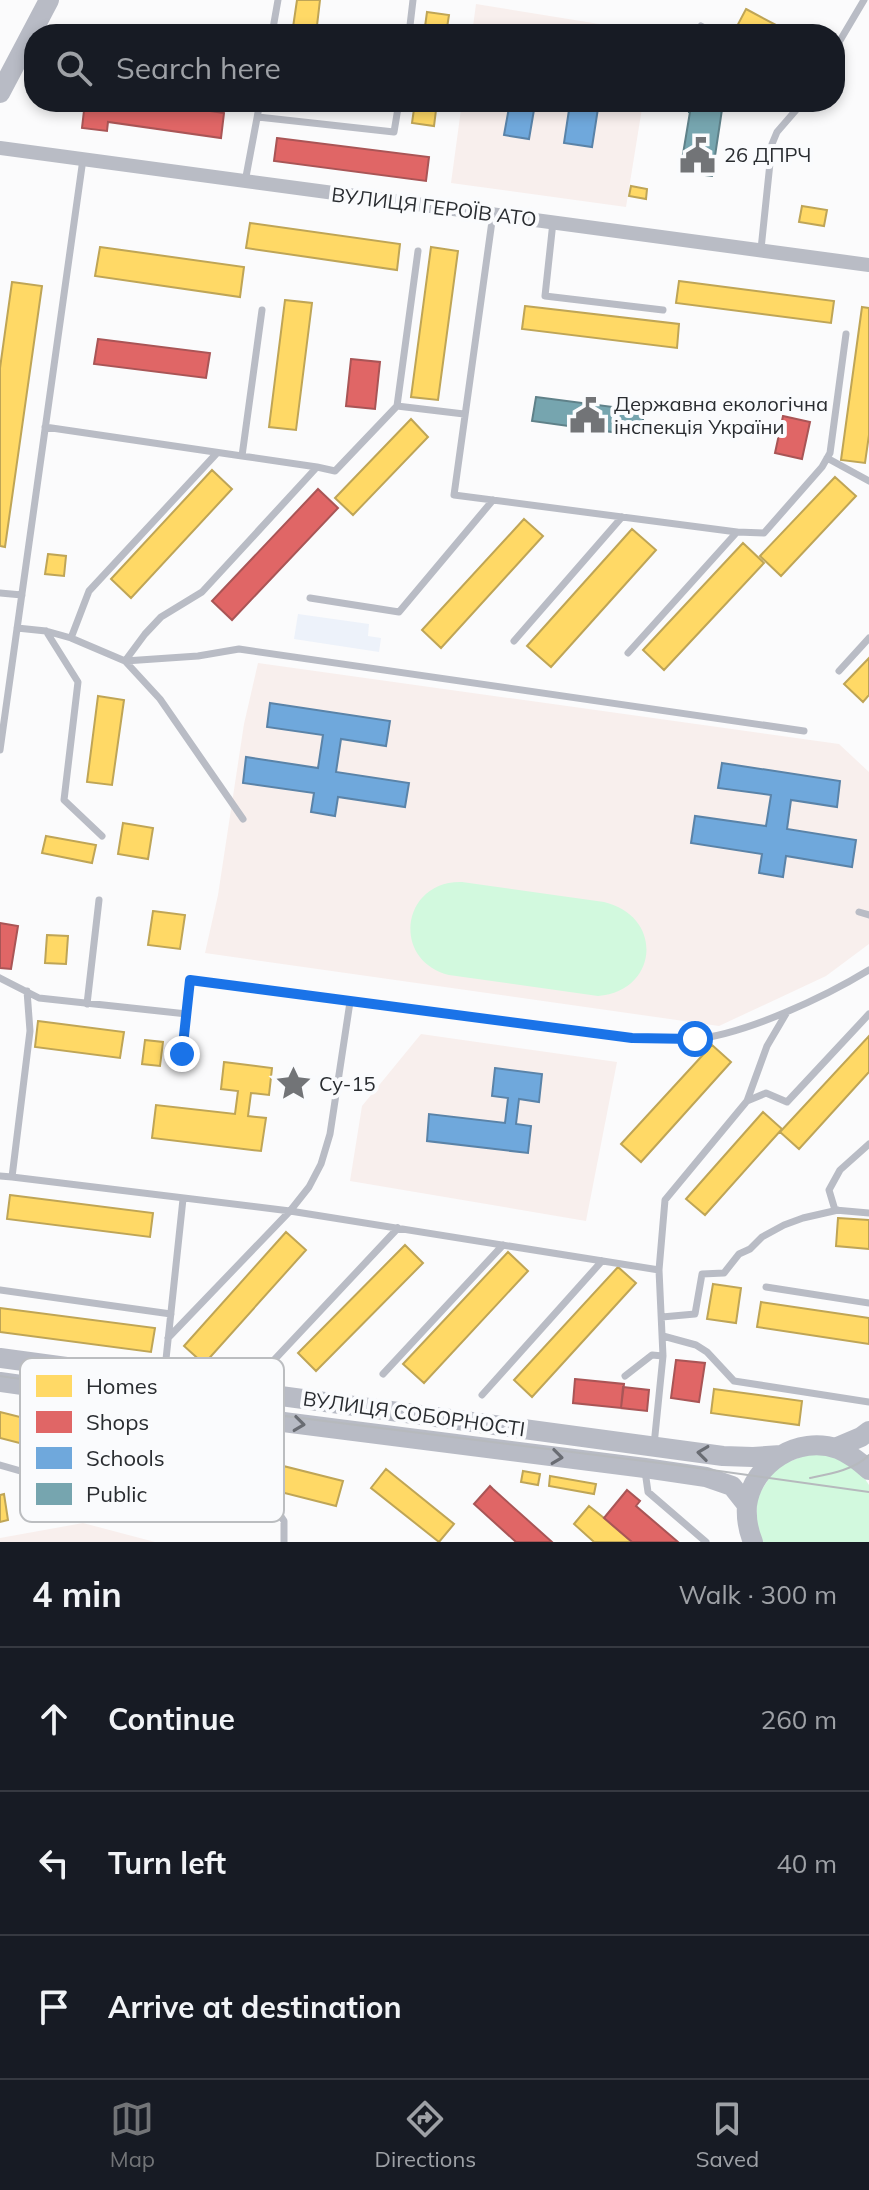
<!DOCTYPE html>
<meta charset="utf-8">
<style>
body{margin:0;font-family:Mulish,sans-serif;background:#242831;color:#f1f3f6}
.stop{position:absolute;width:24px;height:24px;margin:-18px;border:6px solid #1a73e8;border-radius:50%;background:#fff}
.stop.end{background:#1a73e8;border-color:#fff;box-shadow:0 2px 8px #0008}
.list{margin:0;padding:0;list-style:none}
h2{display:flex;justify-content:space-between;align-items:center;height:104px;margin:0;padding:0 32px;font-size:34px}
h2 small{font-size:26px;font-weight:400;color:#9ea1a6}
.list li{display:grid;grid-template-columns:52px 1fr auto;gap:24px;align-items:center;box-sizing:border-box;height:144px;padding:0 32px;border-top:2px solid #363941}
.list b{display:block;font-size:30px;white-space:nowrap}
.list em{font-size:26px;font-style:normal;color:#9ea1a6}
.icon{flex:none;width:44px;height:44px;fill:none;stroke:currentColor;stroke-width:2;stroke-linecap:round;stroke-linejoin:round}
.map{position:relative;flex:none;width:869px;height:1542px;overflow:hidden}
.search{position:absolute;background:#171b24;box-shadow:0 4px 12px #0003;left:24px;right:24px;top:24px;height:88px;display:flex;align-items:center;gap:20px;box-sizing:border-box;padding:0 28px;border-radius:32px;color:#9ea1a6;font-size:30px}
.sheet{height:536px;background:#171b24}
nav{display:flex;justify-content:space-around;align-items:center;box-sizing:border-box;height:112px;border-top:2px solid #363941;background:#171b24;font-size:22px;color:#9ea1a6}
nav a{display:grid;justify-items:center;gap:4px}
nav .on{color:#727477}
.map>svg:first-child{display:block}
.built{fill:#edf2fa}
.education{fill:#f8efed}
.green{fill:#d2f9de}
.homes{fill:#ffd966;stroke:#bfa556;stroke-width:2}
.shops{fill:#e06666;stroke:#a95556;stroke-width:2}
.schools{fill:#6fa8dc;stroke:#5a83a8;stroke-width:2}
.public{fill:#76a5af;stroke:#5f8189;stroke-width:2}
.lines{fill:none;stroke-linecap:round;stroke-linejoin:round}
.lane{stroke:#b9bcc5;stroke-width:7}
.street{stroke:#b9bcc5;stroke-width:14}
.secondary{stroke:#b8bbc5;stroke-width:20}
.tram{stroke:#b6b9bd;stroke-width:2}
.oneway{stroke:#696c73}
.route{stroke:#1a73e8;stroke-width:10}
.labels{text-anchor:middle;stroke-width:8;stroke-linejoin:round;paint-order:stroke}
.poi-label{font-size:20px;fill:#292c30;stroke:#fafbfd;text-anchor:start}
.street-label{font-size:20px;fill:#292c30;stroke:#fafbfd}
.key{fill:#fafbfd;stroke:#bbbdc0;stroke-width:2}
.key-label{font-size:22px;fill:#292c30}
</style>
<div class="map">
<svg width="869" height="1542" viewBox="0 0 869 1542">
<rect width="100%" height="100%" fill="#fbfbfc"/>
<!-- built -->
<path class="built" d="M 298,614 L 369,624 L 368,636 L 381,638 L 379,652 L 294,639 Z"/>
<!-- education -->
<path class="education" d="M 476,4 L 655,33 L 655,34 L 472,34 Z
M 462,102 L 643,102 L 626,207 L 451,183 Z
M 258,663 L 839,744 L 869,772 L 869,944 L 826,976 L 719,1026 L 205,953 L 218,895 L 244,724 Z
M 421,1034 L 617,1062 L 586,1221 L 350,1181 L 362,1106 Z
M 83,1523 L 155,1542 L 0,1542 L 0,1538 Z"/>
<!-- green -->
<path class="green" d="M 462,882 L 604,902 C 664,916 659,991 598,996 L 449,975 C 390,960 402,880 462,882 Z
M 811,1453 C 835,1456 856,1462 869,1485 L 869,1542 L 761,1542 L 758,1537 L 756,1499 L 776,1467 Z"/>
<!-- homes -->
<path class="homes" d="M 297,0 L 320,0 L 316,34 L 292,34 Z
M 746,9 L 793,34 L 742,34 L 735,30 Z
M 427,12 L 449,15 L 446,34 L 424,34 Z
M 415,102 L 437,102 L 434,126 L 412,123 Z
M 631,186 L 647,189 L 646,199 L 629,196 Z
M 802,206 L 827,210 L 824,226 L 799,222 Z
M 250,223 L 400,244 L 397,270 L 246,248 Z
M 100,247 L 244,267 L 240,297 L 95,276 Z
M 431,247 L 458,251 L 438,400 L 411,397 Z
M 679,281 L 834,301 L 831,323 L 676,303 Z
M 12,282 L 42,286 L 5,547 L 0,546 L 0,368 Z
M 285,300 L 312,303 L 296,430 L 269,427 Z
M 525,306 L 679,324 L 677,348 L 522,329 Z
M 862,307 L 869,308 L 869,435 L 865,463 L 841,460 Z
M 411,419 L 428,437 L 353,515 L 335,498 Z
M 212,470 L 232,489 L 131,598 L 111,579 Z
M 835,477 L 856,496 L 781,576 L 760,556 Z
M 524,519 L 543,536 L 441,648 L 422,630 Z
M 632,529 L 656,550 L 551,667 L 527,646 Z
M 743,543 L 764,563 L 664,670 L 643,650 Z
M 48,554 L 66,556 L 64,576 L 45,574 Z
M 869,658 L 869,695 L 863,702 L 844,684 Z
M 98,696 L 124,700 L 112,785 L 87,782 Z
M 123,823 L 153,828 L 148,859 L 118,854 Z
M 46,836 L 96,845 L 92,863 L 42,853 Z
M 153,911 L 185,915 L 180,949 L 148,945 Z
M 47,935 L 68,936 L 66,964 L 45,963 Z
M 38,1021 L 124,1032 L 120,1058 L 35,1047 Z
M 869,1036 L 869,1072 L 799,1149 L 780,1132 Z
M 145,1040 L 163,1042 L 160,1066 L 142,1064 Z
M 712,1045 L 731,1062 L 641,1162 L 621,1144 Z
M 224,1062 L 272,1068 L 269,1095 L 251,1093 L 248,1116 L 266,1118 L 261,1151 L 152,1138 L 156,1105 L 235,1114 L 238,1091 L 221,1089 Z
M 763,1112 L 782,1129 L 705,1215 L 686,1199 Z
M 10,1195 L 153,1213 L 150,1237 L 7,1219 Z
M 838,1218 L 869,1220 L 869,1249 L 836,1246 Z
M 286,1232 L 306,1250 L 204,1364 L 184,1346 Z
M 405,1245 L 423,1263 L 316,1371 L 298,1353 Z
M 508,1252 L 528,1271 L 424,1383 L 403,1364 Z
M 618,1267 L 636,1283 L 532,1397 L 514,1380 Z
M 713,1284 L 741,1288 L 736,1323 L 707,1319 Z
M 761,1302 L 869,1318 L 869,1344 L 757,1327 Z
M 0,1308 L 155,1328 L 151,1352 L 0,1332 Z
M 714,1389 L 802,1401 L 799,1425 L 711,1413 Z
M 0,1412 L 151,1450 L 144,1475 L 0,1438 Z
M 168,1437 L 343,1481 L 336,1506 L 162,1462 Z
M 386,1469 L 454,1524 L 439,1542 L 371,1488 Z
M 523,1471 L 540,1474 L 538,1485 L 521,1482 Z
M 550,1476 L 596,1484 L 594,1494 L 549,1486 Z
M 4,1494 L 8,1520 L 0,1522 L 0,1495 Z
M 589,1506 L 604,1518 L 632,1542 L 594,1542 L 574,1524 Z"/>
<!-- shops -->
<path class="shops" d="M 85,102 L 148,102 L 224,113 L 221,138 L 108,122 L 107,131 L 82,128 Z
M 277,138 L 429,157 L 426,181 L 274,161 Z
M 98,339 L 210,353 L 206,378 L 94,364 Z
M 351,359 L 380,362 L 375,409 L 346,406 Z
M 783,416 L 810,422 L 802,459 L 775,453 Z
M 318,489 L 338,508 L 232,620 L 212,601 Z
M 0,923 L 18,926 L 11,969 L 0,968 Z
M 676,1360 L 705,1363 L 699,1402 L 671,1398 Z
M 575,1379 L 624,1384 L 621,1408 L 573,1403 Z
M 623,1387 L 649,1390 L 647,1411 L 621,1408 Z
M 490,1486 L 493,1489 L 552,1542 L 516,1542 L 474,1504 Z
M 627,1490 L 640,1501 L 636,1506 L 678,1542 L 632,1542 L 604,1518 Z"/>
<!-- schools -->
<path class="schools" d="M 510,102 L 599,102 L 592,147 L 564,143 L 569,110 L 535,104 L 529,139 L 504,135 Z
M 270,703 L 390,721 L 386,746 L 341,739 L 336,772 L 409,783 L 405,807 L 338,797 L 335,816 L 311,812 L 314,793 L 243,783 L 246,757 L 318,768 L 323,735 L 267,727 Z
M 722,763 L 840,781 L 837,807 L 791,800 L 787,829 L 856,840 L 852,867 L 786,856 L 783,877 L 759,873 L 762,854 L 691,843 L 695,816 L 766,826 L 771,795 L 718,788 Z
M 495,1068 L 542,1074 L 539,1102 L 519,1099 L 516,1124 L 531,1126 L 528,1153 L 427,1141 L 429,1114 L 505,1123 L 508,1098 L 492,1096 Z"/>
<!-- public -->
<path class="public" d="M 690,102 L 723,103 L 712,176 L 680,172 L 690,112 L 689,112 Z
M 536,397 L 644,411 L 641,436 L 532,421 Z"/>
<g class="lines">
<!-- lane -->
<path class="lane" d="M 701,26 L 716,34
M 272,34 L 278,0
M 409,34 L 413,0
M 835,49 L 864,0
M 258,117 L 394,132 L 399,102
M 245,182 L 260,102
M 493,214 L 454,495 L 737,532
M 553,222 L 545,296 L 663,310
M 761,249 L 772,144 L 777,132 L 803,102
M 262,310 L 242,456 L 317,467
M 397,406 L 464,414
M 45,427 L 242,456
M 827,458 L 869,481
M 0,593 L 22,595
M 310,598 L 399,612 L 493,500
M 17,628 L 46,631 L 71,638 L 125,661 L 198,656 L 239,649 L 804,731
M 46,631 L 78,682 L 64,800 L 102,836
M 71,638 L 89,591 L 217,453
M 514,641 L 622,517
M 628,653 L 737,532 L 764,533 L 822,467 L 830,453 L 846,334
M 839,671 L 869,638
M 0,750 L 83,159
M 243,819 L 160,699 L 125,661 L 145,634 L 161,617 L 202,592 L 317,467 L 335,471 L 397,406 L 418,251
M 859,912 L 869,915
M 0,978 L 39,998 L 187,1014 L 182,1054
M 27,991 L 30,1031 L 12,1177 L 290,1211 L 309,1187 L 321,1164 L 330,1134 L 350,1002
M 87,1004 L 99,900
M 187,1014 L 190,980 L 632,1038 C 653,1038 675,1041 695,1039 C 746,1034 825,997 869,970
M 747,1101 L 767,1046 L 787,1012
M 869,1144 L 840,1170 L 829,1190 L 835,1210 L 869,1213
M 0,1176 L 12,1177
M 659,1270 L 665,1200 L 747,1101 L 766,1093 L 787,1102 L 869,1014
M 766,1287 L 869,1303
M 0,1290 L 171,1314
M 662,1317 L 695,1314 L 702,1274 L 724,1273 L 739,1254 L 750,1249 L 762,1237 L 784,1225 L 803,1218 L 838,1210
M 663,1336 L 696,1345 L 707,1352 L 734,1381 L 869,1402
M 168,1338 L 290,1211 L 659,1270 L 663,1356 L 654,1445
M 275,1359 L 398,1228
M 383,1374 L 503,1245
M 625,1376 L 652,1355 L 663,1356
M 164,1378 L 183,1199
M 482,1395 L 602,1261
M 0,1465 L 136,1504 L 162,1482 L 180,1482 L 276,1509 L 284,1521 L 284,1542
M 645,1471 L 648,1492 L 706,1542"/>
<!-- street -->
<path class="street" d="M 0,148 L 869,265"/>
<!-- secondary -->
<path class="secondary" d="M 0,93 L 49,0
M 0,1358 L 723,1456 L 753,1457 L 781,1455
M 0,1382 L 291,1423 L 645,1468 L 706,1477 L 732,1486 L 747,1505
M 835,1448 L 861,1437 L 869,1431
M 753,1542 C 748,1530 746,1518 747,1505 C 753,1463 798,1435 838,1449 C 850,1454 859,1461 869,1470"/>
<!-- tram -->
<path class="tram" d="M 0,1376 L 237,1410 L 676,1465 L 869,1492
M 810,1478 C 830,1474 854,1470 869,1455"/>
</g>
<!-- one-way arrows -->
<defs><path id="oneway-chevron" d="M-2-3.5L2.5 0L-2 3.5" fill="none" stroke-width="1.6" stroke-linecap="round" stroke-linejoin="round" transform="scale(2)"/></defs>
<g class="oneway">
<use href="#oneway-chevron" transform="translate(299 1424) rotate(7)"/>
<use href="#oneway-chevron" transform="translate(703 1453) rotate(-173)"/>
<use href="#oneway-chevron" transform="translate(557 1457) rotate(7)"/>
</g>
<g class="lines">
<!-- route -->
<path class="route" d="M 182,1054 L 190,980 L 632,1038 L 695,1039"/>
</g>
<!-- icons -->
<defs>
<symbol id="civic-bare" viewBox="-9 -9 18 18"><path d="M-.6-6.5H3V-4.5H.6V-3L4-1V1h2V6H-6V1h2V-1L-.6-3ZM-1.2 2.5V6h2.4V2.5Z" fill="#727477" stroke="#fafbfd" stroke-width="2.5" paint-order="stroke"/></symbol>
<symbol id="sight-bare" viewBox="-9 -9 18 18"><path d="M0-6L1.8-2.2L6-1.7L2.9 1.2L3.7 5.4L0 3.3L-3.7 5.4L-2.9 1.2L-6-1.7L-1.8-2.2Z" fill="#727477" stroke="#fafbfd" stroke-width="2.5" paint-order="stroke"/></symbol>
</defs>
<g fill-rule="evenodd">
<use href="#civic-bare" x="672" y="130" width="51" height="51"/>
<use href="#civic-bare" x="562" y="390" width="51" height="51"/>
<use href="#sight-bare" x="268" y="1058" width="51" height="51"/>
</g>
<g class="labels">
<!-- poi labels -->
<g class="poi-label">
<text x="724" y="162">26 ДПРЧ</text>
<text x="614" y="411">Державна екологічна<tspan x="614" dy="23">інспекція України</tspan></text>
<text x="319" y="1091">Су-15</text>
</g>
<!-- street labels -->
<g class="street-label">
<text transform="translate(434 207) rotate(7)" y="7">ВУЛИЦЯ ГЕРОЇВ АТО</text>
<text transform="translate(414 1414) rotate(8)" y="7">ВУЛИЦЯ СОБОРНОСТІ</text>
</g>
</g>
<!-- legend -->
<rect x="20" y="1358" width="264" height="164" rx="12" class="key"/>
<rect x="36" y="1375" width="36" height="22" fill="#ffd966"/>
<rect x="36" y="1411" width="36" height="22" fill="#e06666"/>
<rect x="36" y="1447" width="36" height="22" fill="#6fa8dc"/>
<rect x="36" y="1483" width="36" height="22" fill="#76a5af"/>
<g class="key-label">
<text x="86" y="1394">Homes</text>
<text x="86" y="1430">Shops</text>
<text x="86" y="1466">Schools</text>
<text x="86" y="1502">Public</text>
</g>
</svg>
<div class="stop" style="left:695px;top:1039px"></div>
<div class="stop end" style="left:182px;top:1054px"></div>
<div class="search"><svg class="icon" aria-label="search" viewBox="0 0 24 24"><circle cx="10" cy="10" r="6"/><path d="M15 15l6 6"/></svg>Search here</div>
</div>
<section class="sheet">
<h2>4 min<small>Walk · 300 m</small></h2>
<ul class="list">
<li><svg class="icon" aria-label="ahead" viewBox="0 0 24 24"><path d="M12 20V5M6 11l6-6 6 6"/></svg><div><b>Continue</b></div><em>260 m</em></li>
<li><svg class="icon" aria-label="left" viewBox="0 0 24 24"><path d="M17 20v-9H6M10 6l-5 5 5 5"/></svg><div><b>Turn left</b></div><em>40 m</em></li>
<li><svg class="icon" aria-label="arrive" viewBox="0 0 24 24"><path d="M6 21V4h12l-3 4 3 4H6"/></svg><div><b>Arrive at destination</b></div></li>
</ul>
</section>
<nav>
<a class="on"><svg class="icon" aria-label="map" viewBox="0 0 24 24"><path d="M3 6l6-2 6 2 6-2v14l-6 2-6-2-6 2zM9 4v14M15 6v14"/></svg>Map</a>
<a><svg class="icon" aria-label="directions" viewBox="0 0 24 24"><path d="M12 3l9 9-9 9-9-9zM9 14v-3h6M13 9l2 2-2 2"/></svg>Directions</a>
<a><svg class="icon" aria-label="saved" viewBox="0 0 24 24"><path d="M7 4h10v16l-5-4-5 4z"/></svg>Saved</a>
</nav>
